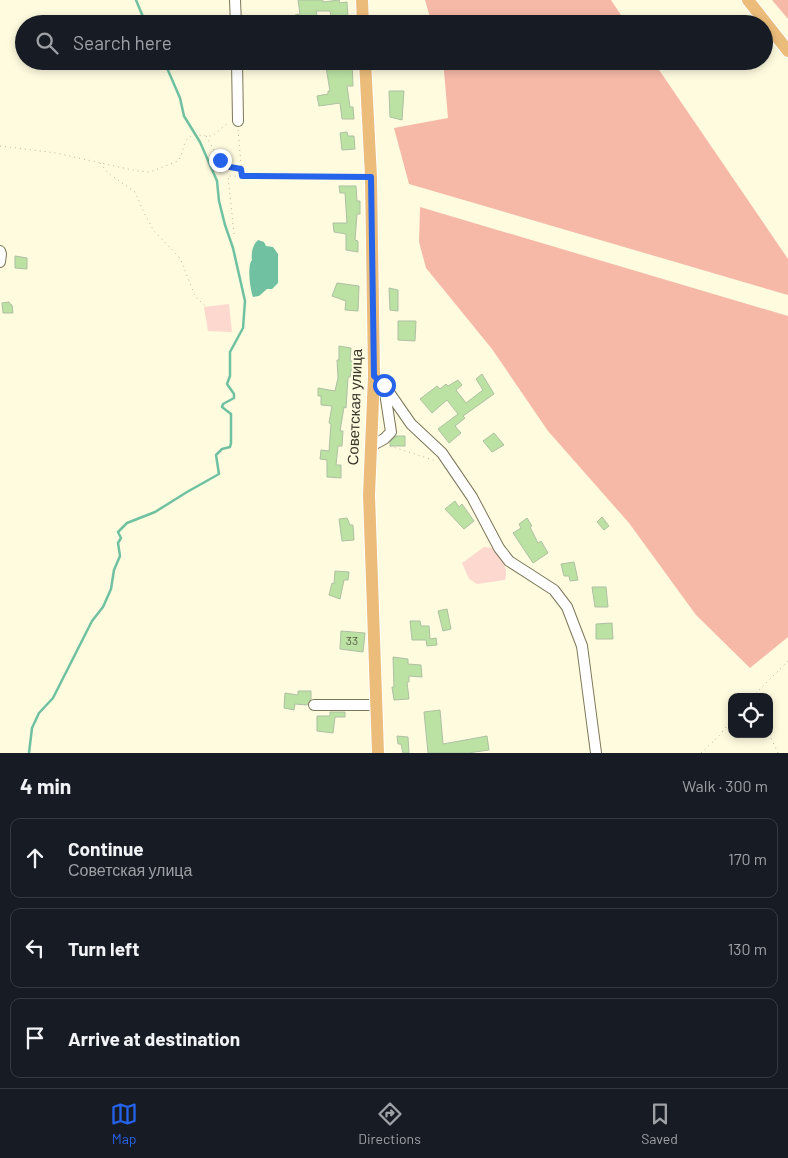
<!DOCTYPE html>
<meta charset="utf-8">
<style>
body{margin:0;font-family:Barlow,sans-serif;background:#20242c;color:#f1f3f6}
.controls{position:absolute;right:15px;bottom:15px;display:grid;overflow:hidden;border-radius:10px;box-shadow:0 2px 8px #0003}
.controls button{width:45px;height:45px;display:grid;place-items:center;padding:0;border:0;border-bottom:1px solid #363941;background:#171b24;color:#f1f3f6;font:25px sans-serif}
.stop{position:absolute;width:15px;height:15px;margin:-11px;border:4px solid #2563eb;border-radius:50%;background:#fff}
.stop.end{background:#2563eb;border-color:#fff;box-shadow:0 1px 5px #0008}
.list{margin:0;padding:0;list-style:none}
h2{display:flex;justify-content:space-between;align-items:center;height:65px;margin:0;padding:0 20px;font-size:21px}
h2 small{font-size:16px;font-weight:400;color:#9ea1a6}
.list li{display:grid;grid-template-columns:32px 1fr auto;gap:15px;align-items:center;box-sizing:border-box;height:80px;margin:0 10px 10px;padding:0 10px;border:1px solid #363941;border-radius:10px}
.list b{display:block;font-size:19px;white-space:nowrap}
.list p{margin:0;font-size:16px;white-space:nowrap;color:#9ea1a6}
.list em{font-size:16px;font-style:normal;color:#9ea1a6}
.icon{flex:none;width:28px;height:28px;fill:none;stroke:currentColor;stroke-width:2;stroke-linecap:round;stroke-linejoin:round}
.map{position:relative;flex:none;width:788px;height:753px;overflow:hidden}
.search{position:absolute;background:#171b24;box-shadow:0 2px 8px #0003;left:15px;right:15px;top:15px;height:55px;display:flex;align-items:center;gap:12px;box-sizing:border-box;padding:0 18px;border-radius:28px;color:#9ea1a6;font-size:19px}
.sheet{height:335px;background:#171b24}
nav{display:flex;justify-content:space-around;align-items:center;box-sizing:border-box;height:70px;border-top:1px solid #363941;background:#171b24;font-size:14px;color:#9ea1a6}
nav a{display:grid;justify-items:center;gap:2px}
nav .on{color:#2563eb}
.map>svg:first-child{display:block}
.green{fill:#fcd8cf}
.forest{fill:#f6b9a8}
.water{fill:#70c1a1}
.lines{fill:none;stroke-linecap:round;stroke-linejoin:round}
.stream{stroke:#70c1a1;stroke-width:2.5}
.building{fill:#bbe2a3;stroke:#aec0a3}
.minor-casing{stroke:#7c7759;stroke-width:12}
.major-casing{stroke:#fff;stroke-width:14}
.path{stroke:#b9b69f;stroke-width:1;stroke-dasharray:1 4;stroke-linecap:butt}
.minor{stroke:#fff;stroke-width:10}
.major{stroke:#ecbc7a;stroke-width:12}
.route{stroke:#2563eb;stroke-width:6}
.labels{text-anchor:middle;stroke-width:4;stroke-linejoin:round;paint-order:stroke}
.number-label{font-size:12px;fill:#586046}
.street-label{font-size:15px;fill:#373527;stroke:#fefbdf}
</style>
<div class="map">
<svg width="788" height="753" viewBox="0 0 788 753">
<rect width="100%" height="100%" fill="#fefbdf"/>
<!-- green -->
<path class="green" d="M 229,304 L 232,332 L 208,331 L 204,307 Z
M 484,547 L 494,548 C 501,558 509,567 505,580 L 477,584 L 469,579 L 462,563 Z"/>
<!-- forest -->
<path class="forest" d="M 425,0 L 611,0 L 627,24 L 432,24 Z
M 772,0 L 788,0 L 788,19 Z
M 442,61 L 653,61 L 788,259 L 788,295 L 409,184 L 394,128 L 448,118 L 444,71 Z
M 420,207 L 788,316 L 788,637 L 750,668 L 696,615 L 629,523 L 548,431 L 492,349 L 426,268 L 419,242 Z"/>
<!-- water -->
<path class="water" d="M 258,240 L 264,242 L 266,246 L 273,247 L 278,254 L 278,283 L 272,289 L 267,289 L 259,296 L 253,297 C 250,289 247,266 252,260 C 251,255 252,245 258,240 Z"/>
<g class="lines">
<!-- stream -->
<path class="stream" d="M 136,0 L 146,24
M 29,753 L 32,728 L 39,713 L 53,698 L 92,621 L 103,607 L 111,589 L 114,570 L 120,556 L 118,543 L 121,538 L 118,532 L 127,523 L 155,512 L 187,492 L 219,474 L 216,455 L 222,449 L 230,447 L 231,443 L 231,414 L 222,407 L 223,404 L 234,398 L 234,394 L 227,384 L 230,376 L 230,352 L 243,328 L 245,301 L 233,248 L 225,225 L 219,201 L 217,181 L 200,142 L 184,116 L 180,98 L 164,61"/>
</g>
<!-- building -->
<path class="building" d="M 298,0 L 323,0 L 323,2 L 339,0 L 340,3 L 347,2 L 348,17 L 341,17 L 342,22 L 332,23 L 330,11 L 316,11 L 318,19 L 296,21 L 295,15 L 300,14 Z
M 338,61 L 352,61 L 353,86 L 347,86 L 350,107 L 353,107 L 354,119 L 342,119 L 340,103 L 319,106 L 317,96 L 328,94 L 328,91 L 330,91 L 326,67 L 338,65 Z
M 389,91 L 404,91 L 402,120 L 390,117 Z
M 347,132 L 348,136 L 354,136 L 355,149 L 342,150 L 340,133 Z
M 339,186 L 356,186 L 357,201 L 360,201 L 360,214 L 357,214 L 355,240 L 358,241 L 358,252 L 346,250 L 346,234 L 334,232 L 333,223 L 347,223 L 345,193 L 340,193 Z
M 15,256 L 27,258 L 27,269 L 15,268 Z
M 337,283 L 359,286 L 358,311 L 345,310 L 346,301 L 332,296 Z
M 389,288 L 398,290 L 398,311 L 390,310 Z
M 9,302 L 10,304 L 12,305 L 13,313 L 3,313 L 2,303 Z
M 398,321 L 416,321 L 415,341 L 398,340 Z
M 339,346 L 351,348 L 350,361 L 353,361 L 350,377 L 348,377 L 346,408 L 344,407 L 340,431 L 343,431 L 342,446 L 338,446 L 336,465 L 341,465 L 341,478 L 327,477 L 327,460 L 320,459 L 321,450 L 329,451 L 331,424 L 329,423 L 332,406 L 321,405 L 321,396 L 318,396 L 318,388 L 335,391 L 338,378 L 337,360 L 339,360 Z
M 482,374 L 494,394 L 463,416 L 465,418 L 455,426 L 461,433 L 449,443 L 438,429 L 458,414 L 447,400 L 432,413 L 420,399 L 437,386 L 440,389 L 446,384 L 448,386 L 458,380 L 462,385 L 456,390 L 466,403 L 483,390 L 476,379 Z
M 494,433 L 504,445 L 492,452 L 483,441 Z
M 396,436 L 405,436 L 405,446 L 390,446 L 390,442 Z
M 455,501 L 459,507 L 462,504 L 474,521 L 464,529 L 445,509 Z
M 602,517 L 609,526 L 604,530 L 597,522 Z
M 347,518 L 350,525 L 353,525 L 354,540 L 342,541 L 339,519 Z
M 527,518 L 532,526 L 530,527 L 538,543 L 541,541 L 548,553 L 533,563 L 513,533 L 521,528 L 519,524 Z
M 574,562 L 578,580 L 570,581 L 569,576 L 564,576 L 561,564 Z
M 335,571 L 349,572 L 348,580 L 344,580 L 340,599 L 329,595 L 332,583 L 334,584 Z
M 592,587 L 606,587 L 608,607 L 595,607 Z
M 447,609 L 451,629 L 443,631 L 438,611 Z
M 410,621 L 420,621 L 421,626 L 429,626 L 430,639 L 436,638 L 437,645 L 427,646 L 426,640 L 412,640 Z
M 612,623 L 613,639 L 596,639 L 596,624 Z
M 341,631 L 365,633 L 363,652 L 340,649 Z
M 393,657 L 408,659 L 408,664 L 421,665 L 422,677 L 409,676 L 409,682 L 407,682 L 409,699 L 394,700 L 392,687 L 394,687 Z
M 298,691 L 311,691 L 311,699 L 307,705 L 295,704 L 294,710 L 284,708 L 285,693 L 298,695 Z
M 440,710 L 443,744 L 487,736 L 489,750 L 468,753 L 428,753 L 424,712 Z
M 330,712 L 345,712 L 345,717 L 335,717 L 333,733 L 317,731 L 317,716 L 330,716 Z
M 397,736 L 408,737 L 409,753 L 403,753 L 401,744 L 398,744 Z"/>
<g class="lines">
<defs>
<path id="minor" d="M 235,0 L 236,24
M 237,61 L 238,121
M 0,251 L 1,254 L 0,262
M 374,376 L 384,385 L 411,424 L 442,453 L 472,497 L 499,548 L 509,561 L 554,590 L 567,607 L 582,646 L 596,753
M 371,446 L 384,439 L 391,432 L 384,386
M 314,705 L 376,705"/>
<path id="major" d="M 362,0 L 363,24
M 748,0 L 788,51
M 365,61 L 371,177 L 374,376 L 369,495 L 378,753"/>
</defs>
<!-- minor casing -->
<use href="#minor" class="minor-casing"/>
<!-- major casing -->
<use href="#major" class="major-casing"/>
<!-- path -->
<path class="path" d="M 238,130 L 242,176
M 206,136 C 216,153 220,165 240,169
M 0,146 L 56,153 L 137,171 L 150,172 L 178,161 C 185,153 181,137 195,135 C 201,135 206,136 212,136 L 228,123
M 100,163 L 108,173 L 135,192 L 145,215 L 154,231 L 180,258 L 195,296 L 206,307
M 234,234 L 228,176 L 360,177
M 390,446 L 436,461
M 752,697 L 788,661
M 769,734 L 778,753
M 701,753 L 718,737 L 732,720"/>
<!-- minor -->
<use href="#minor" class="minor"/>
<!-- major -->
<use href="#major" class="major"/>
</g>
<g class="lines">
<!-- route -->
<path class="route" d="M 220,160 L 230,167 L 241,169 L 242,176 L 371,177 L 374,376 L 384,385"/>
</g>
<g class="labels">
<!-- number labels -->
<g class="number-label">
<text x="352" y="645">33</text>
</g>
<!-- street labels -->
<g class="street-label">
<text transform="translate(355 407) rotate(-88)" y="5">Советская улица</text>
</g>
</g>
</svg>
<div class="controls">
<button><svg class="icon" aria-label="locate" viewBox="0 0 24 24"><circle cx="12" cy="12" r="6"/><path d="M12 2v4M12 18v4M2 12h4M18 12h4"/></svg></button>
</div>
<div class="stop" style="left:384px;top:385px"></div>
<div class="stop end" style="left:220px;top:160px"></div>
<div class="search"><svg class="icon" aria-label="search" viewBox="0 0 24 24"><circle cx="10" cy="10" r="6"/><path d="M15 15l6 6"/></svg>Search here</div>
</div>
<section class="sheet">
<h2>4 min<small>Walk · 300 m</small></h2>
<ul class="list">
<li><svg class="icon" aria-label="ahead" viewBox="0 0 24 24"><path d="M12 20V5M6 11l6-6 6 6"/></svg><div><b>Continue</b><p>Советская улица</p></div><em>170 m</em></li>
<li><svg class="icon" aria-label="left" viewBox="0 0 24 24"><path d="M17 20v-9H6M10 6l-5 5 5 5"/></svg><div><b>Turn left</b></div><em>130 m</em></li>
<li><svg class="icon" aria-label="arrive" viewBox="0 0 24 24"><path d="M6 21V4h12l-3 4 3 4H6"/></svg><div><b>Arrive at destination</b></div></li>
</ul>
</section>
<nav>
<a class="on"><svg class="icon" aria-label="map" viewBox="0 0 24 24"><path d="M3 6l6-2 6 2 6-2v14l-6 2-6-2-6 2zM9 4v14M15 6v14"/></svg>Map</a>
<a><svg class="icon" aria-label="directions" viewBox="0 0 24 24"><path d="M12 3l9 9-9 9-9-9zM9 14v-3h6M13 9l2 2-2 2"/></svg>Directions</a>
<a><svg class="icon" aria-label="saved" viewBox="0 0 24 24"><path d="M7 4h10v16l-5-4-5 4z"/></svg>Saved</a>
</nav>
